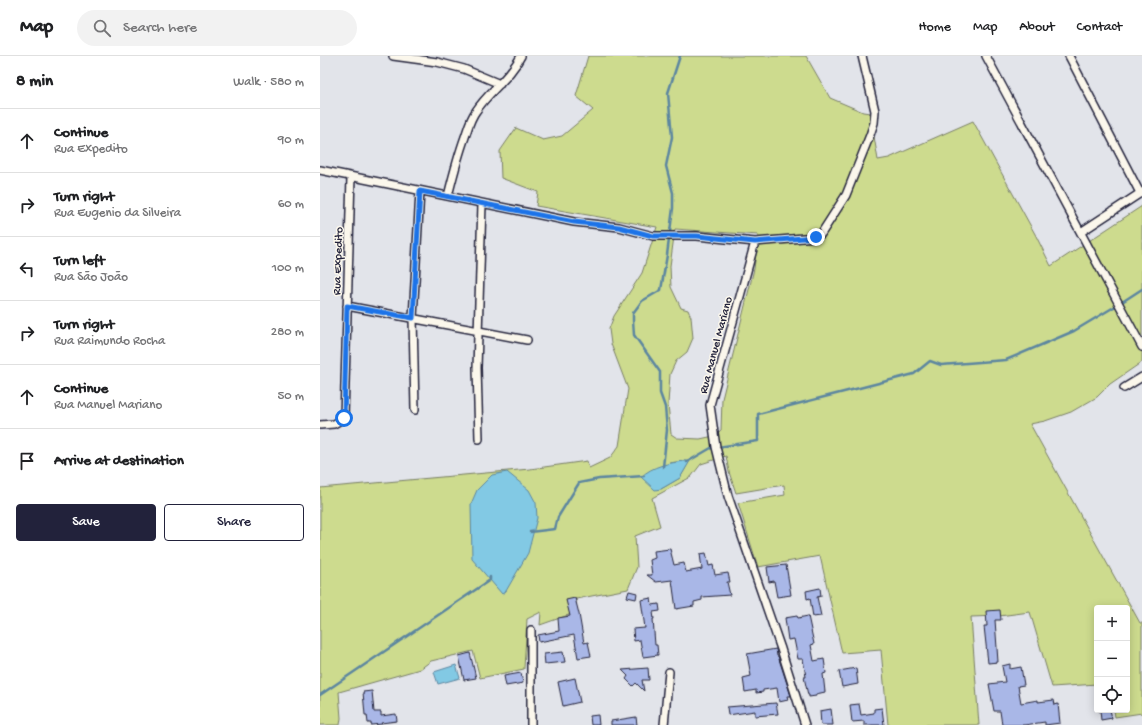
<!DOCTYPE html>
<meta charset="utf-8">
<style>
body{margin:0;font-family:"Gochi Hand",sans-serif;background:#f2f2f2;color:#202124}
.controls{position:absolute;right:12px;bottom:12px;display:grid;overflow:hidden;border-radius:4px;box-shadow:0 2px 10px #0003}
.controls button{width:36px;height:36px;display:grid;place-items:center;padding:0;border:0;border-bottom:1px solid #e0e0e0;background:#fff;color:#202124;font:20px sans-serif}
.stop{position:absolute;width:12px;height:12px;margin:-9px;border:3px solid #1a73e8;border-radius:50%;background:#fff}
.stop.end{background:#1a73e8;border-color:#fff;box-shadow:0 1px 4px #0008}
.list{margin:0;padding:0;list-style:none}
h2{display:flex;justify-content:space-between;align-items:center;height:52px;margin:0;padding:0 16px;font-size:17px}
h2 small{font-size:13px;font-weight:400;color:#757577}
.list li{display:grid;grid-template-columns:26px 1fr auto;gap:12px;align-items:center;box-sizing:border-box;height:64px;padding:0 16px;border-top:1px solid #e0e0e0}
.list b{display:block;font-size:15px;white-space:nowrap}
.list p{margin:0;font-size:13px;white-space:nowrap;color:#757577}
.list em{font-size:13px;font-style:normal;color:#757577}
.actions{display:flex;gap:8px;padding:12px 16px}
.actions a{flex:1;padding:9px 0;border:1px solid #22223b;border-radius:4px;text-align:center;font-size:14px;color:#22223b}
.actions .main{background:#22223b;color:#fff}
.icon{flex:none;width:22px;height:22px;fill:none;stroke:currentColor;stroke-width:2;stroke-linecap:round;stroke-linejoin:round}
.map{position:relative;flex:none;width:822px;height:669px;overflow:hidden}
header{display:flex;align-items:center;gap:24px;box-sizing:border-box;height:56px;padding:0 20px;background:#fff;border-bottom:1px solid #e0e0e0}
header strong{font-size:19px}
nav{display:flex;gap:22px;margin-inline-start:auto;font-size:14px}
.search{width:280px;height:36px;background:#f2f2f2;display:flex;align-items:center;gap:10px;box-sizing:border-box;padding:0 14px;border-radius:22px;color:#757577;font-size:15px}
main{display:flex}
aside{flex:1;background:#fff}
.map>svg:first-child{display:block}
.green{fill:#cddb8e;stroke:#787e64;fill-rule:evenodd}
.water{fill:#82c9e4;stroke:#5c86a0}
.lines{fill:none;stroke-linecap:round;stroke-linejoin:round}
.stream{stroke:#5c86a0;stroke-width:2.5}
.building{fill:#a9b7e7;stroke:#22223b}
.street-casing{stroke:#22223b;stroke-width:10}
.street{stroke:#fbf7ec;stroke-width:7}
.route{stroke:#1a73e8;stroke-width:5}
.labels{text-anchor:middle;stroke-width:3;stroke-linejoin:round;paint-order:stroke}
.street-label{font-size:12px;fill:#22223b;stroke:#fbf7ec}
</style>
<header>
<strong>Map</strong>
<div class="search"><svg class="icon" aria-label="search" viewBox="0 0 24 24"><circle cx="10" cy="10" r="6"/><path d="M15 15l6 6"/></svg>Search here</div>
<nav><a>Home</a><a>Map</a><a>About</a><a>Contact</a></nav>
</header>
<main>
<aside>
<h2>8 min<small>Walk · 580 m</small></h2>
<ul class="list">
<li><svg class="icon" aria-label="ahead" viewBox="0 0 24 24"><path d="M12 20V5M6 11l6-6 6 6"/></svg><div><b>Continue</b><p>Rua Expedito</p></div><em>90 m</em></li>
<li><svg class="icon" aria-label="right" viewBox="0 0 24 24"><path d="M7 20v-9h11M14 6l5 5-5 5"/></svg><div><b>Turn right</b><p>Rua Eugenio da Silveira</p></div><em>60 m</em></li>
<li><svg class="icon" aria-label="left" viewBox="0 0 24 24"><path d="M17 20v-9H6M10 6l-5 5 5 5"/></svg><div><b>Turn left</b><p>Rua São João</p></div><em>100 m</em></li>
<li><svg class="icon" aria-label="right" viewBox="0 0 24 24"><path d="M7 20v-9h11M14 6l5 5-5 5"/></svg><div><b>Turn right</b><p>Rua Raimundo Rocha</p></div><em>280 m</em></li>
<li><svg class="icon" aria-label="ahead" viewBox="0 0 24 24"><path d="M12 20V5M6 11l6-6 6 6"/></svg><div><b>Continue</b><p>Rua Manuel Mariano</p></div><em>50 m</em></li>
<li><svg class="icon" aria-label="arrive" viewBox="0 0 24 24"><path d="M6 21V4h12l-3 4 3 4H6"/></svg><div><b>Arrive at destination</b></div></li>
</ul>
<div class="actions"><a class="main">Save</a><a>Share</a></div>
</aside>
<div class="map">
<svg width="822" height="669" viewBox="0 0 822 669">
<rect width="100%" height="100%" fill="#e2e4ea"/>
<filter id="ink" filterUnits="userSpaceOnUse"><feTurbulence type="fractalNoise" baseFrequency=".025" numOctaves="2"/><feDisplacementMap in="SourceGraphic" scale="8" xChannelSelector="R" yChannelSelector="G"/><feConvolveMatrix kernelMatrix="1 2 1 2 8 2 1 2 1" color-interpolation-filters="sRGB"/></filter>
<g filter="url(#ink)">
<!-- green -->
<path class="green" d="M 268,0 L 486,0 L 510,42 L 543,56 L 550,57 L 558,104 L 569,102 L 653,65 L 715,178 L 731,210 L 822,150 L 822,306 L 790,328 L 777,341 L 751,356 L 725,365 L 710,368 L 820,567 L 822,567 L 822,657 L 795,661 L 794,654 L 807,654 L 807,552 L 777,552 L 777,628 L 732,631 L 710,556 L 679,560 L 651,561 L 659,669 L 568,669 L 561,594 L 522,597 L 500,500 L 438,511 L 418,447 L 465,439 L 464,429 L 416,437 L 409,416 L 406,400 L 381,408 L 371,421 L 332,442 L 340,470 L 315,480 L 317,511 L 308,533 L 256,543 L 257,556 L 220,569 L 221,556 L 207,563 L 204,613 L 160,622 L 153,595 L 111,605 L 100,613 L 19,636 L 21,662 L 20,669 L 0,669 L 0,432 L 210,413 L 267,405 L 269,412 L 290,402 L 299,390 L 308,333 L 291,288 L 289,273 L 294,260 L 322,217 L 337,171 L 216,150 L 218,136 L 181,122 L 180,95 L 196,72 L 223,84 L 242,80 L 273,54 L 256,40 ZM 355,173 L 438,179 L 434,213 L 402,343 L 401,374 L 394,380 L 380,383 L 357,382 L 351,378 L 348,348 L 350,318 L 356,305 L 367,296 L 373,282 L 371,261 L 368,254 L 361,252 L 351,231 L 350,210 ZM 364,405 L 369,406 L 360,422 L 341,433 L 349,407 Z"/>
<!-- water -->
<path class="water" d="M 364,405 L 370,405 L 360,422 L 341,433 L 335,434 L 321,421 C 332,410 349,407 364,405 Z
M 187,416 L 209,434 L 216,447 L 217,462 L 208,497 L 186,535 L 182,538 L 152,503 L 151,448 L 157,434 L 172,419 Z
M 136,609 L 140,622 L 118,628 L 114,616 Z"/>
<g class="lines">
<!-- stream -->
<path class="stream" d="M 367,406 L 391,392 L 438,385 L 438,358 L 594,318 L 610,305 L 621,309 L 686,304 L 754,275 L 799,248 L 822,233
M 343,411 L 347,374 L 345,351 L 340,337 L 340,316 L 314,279 L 313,264 L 313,257 L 322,245 L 341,234 L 347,199 L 353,152 L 353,137 L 346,110 L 352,81 L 348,37 L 360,0
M 210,476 L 235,473 L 238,461 L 259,427 L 279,423 L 324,420
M 0,639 L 170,524 L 170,521"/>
</g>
<!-- building -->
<path class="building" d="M 350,493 L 354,509 L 364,507 L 366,516 L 382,513 L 380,498 L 386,497 L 389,510 L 393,509 L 395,519 L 408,517 L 410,526 L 407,526 L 410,539 L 382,541 L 382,544 L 374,546 L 374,550 L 356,553 L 352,524 L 336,526 L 327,519 L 332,519 L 330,504 L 335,502 L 334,495 Z
M 466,509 L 471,539 L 457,541 L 454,525 L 449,526 L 447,511 Z
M 500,532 L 501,540 L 497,541 L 501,560 L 493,561 L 490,542 L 487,543 L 486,535 Z
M 309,535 L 317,537 L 316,543 L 307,541 Z
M 255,542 L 259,558 L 264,587 L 268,586 L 271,600 L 258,602 L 254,579 L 219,586 L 218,579 L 239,575 L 238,562 L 250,560 L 246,544 Z
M 331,542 L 332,549 L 339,548 L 340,555 L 333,556 L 334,563 L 333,563 L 335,589 L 337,589 L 338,599 L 323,601 L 320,584 L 314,585 L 313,573 L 325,572 L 321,544 Z
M 680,554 L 681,564 L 675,564 L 678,606 L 668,607 L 664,570 L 667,570 L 666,555 Z
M 477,560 L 478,562 L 488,560 L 494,588 L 491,589 L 494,605 L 504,603 L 506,617 L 503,618 L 505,636 L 496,638 L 496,640 L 489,641 L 489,639 L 488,639 L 484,621 L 486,621 L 483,603 L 478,603 L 474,583 L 468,584 L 465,562 Z
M 456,593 L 457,600 L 458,600 L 471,640 L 467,640 L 468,644 L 459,646 L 457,632 L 443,634 L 443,636 L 436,637 L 436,634 L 425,636 L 423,622 L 431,620 L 427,598 Z
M 243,596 L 245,606 L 225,608 L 224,598 Z
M 150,597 L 156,622 L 144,624 L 139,600 Z
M 690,608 L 690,613 L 701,611 L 704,629 L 698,630 L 701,647 L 718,644 L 718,646 L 734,644 L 735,649 L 738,648 L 740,667 L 725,669 L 725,666 L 704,669 L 682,669 L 680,655 L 674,655 L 669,628 L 685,626 L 682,610 Z
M 328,612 L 329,624 L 322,624 L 324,635 L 316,627 L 313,630 L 306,623 L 308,620 L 302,614 Z
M 536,612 L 538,628 L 522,631 L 519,615 Z
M 201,617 L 203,627 L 186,630 L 184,620 Z
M 255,622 L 260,646 L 243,650 L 238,626 Z
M 52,635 L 54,656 L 61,656 L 61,660 L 76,658 L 77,665 L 61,667 L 62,668 L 51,669 L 51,667 L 48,667 L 47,659 L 45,659 L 43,636 Z
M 456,647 L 458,658 L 435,660 L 435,655 L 408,659 L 407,651 Z
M 539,648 L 541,659 L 554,657 L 554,653 L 562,652 L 564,669 L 544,669 L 544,665 L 532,666 L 530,649 Z
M 511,653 L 513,669 L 501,669 L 500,655 Z
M 780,654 L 790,654 L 792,662 L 781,664 Z
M 278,659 L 279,669 L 271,669 L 270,660 Z
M 316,661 L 317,669 L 291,669 L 291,665 Z"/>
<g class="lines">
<defs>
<path id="street" d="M 73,0 L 117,6 L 144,13 L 180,28
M 666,0 L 822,291
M 749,0 L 820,137
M 0,114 L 254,166 L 299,171 L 333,180 L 377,180 L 435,186
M 128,140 C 133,120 138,100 145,81 C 148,72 150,63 156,55 C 169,35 190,22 201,0
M 761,176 L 822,136
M 27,250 L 207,284
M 804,332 L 822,321
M 95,354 L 93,262 L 100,135
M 0,369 L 14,368 L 24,362 L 31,121
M 159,383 L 157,312 L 162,148
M 211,669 L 211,574
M 344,669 L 349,616
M 485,669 L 461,593 L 408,440 L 396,391 L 390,349 L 435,186 L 496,181 L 501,178 L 526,139 L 550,79 L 554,67 L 555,55 L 542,0"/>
</defs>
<!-- street casing -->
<use href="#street" class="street-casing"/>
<!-- street -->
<use href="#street" class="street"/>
</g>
</g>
<g class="lines" filter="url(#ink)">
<!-- route -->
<path class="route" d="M 24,362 L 27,250 L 93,262 L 100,135 L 254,166 L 299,171 L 333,180 L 377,180 L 435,186 L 496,181"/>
</g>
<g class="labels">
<!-- street labels -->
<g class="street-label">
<text transform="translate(17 205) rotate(-88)" y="4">Rua Expedito</text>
<text transform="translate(395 289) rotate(-75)" y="4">Rua Manuel Mariano</text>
</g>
</g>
</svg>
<div class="controls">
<button>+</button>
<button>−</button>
<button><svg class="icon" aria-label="locate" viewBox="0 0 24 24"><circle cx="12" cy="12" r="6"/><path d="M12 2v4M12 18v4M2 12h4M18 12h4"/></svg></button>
</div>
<div class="stop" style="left:24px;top:362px"></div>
<div class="stop end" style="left:496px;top:181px"></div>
</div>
</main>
